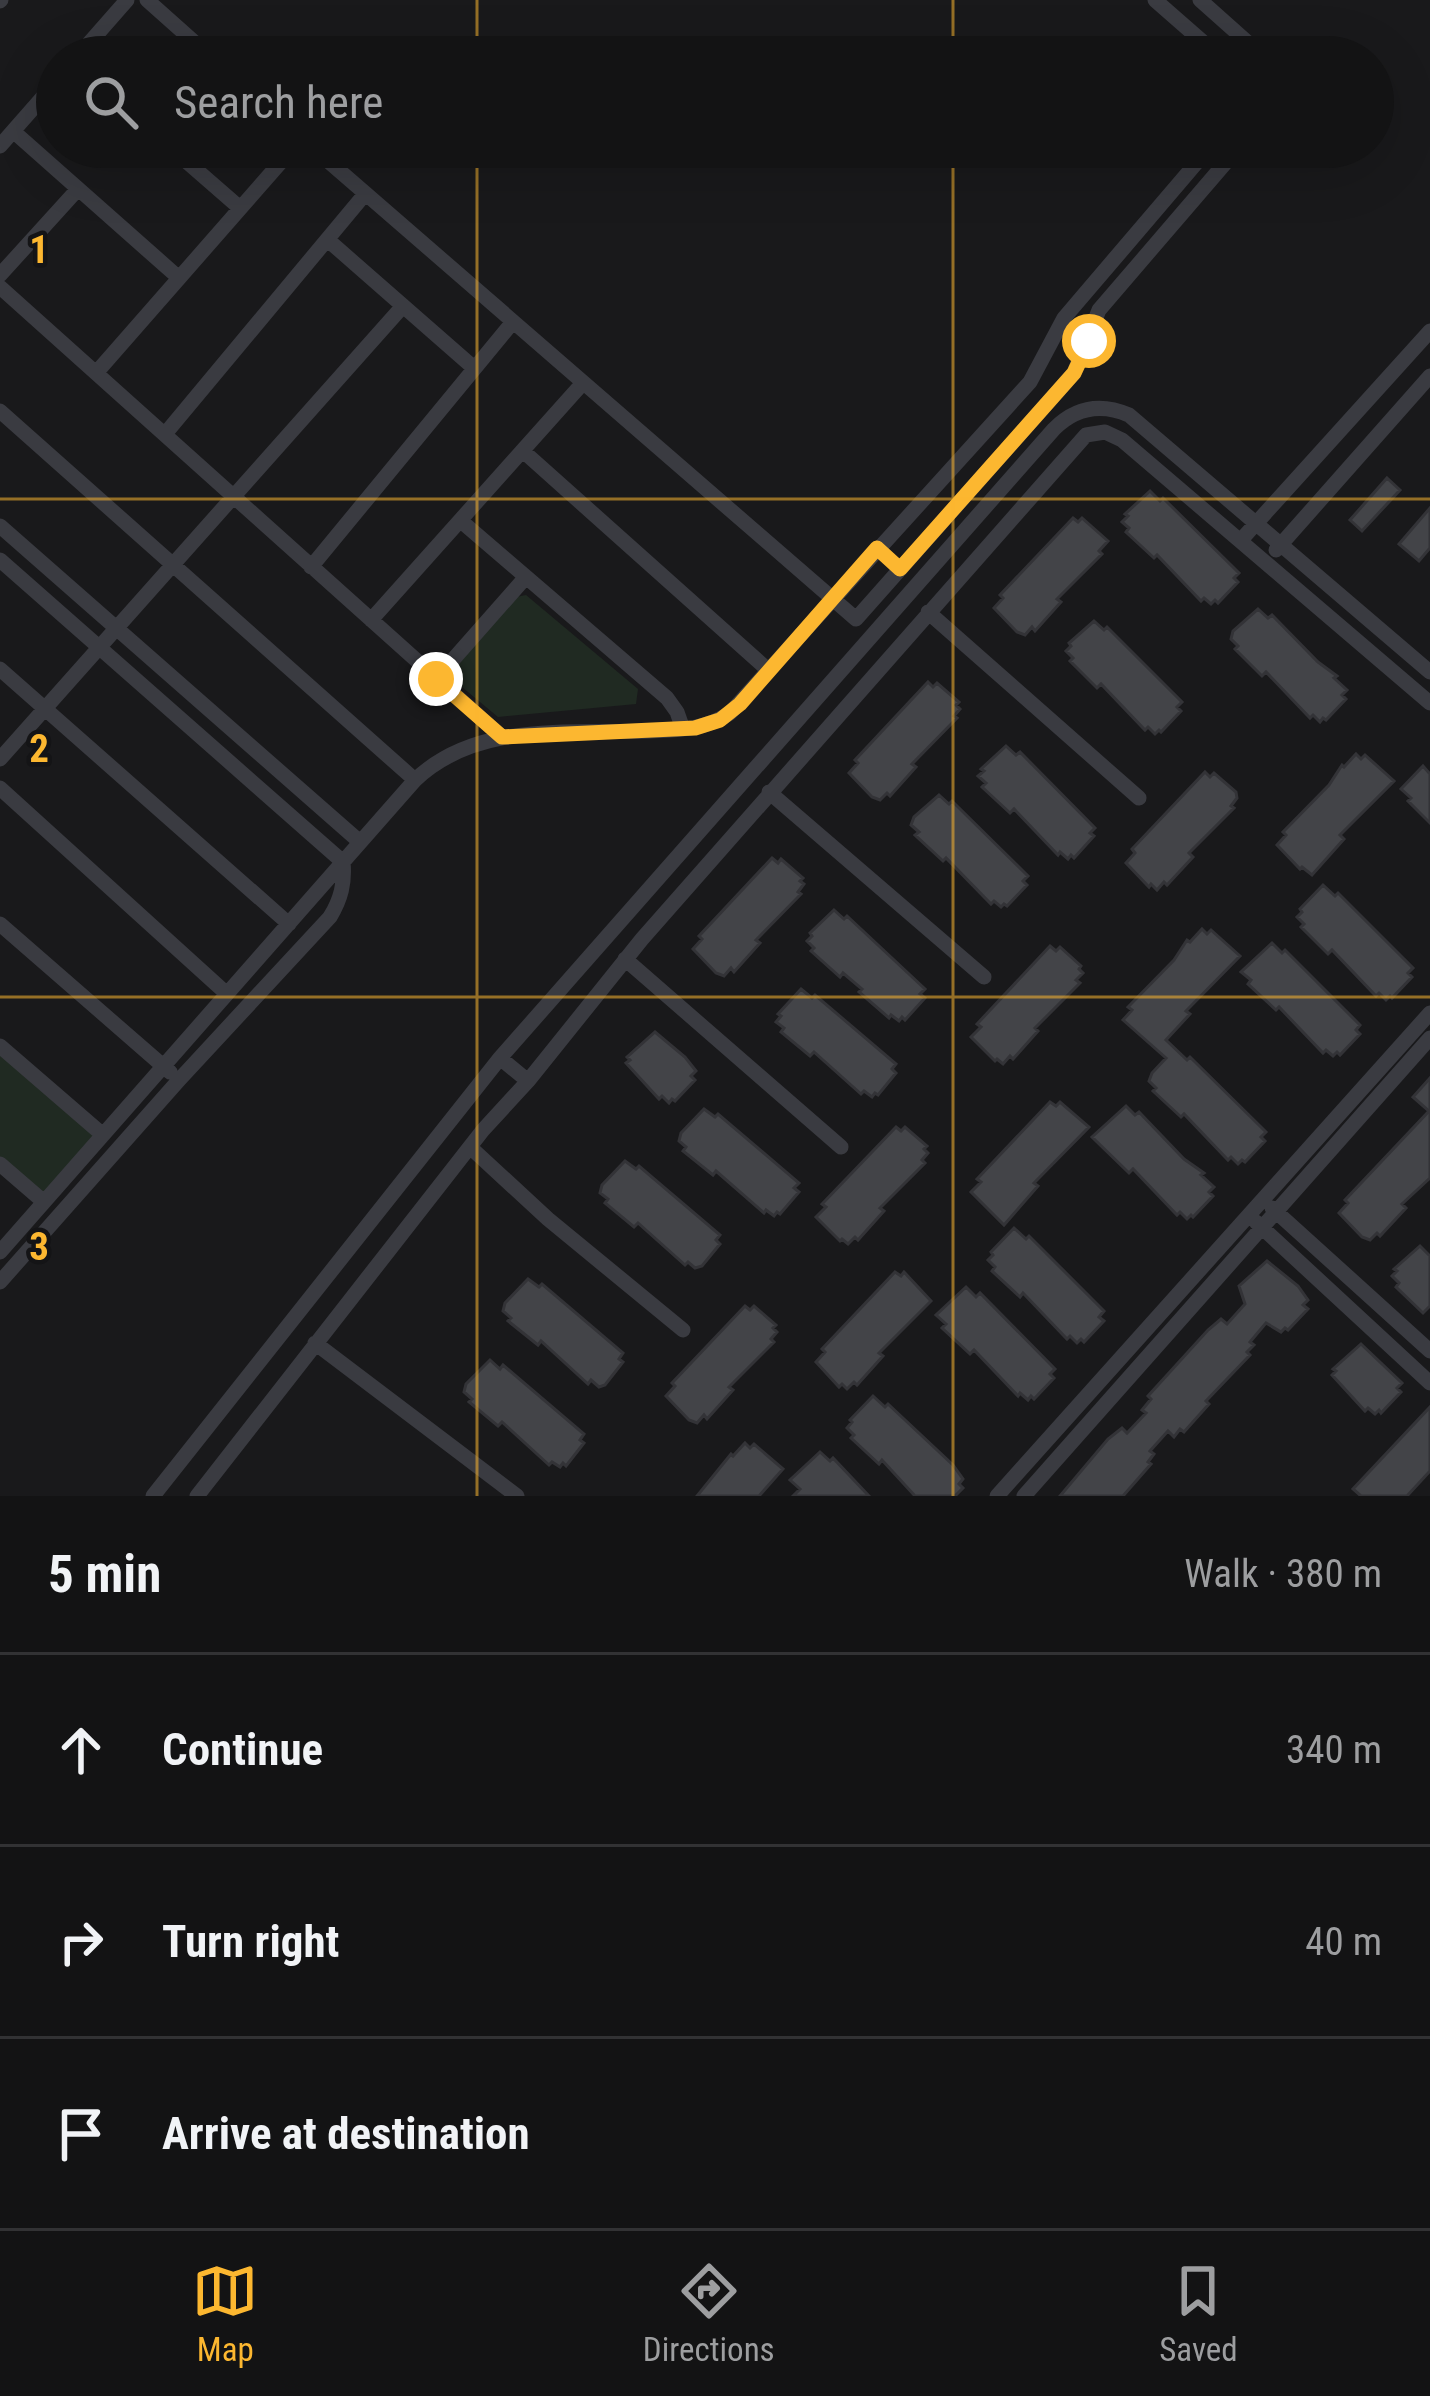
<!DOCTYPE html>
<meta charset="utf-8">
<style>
body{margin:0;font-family:"Roboto Condensed",sans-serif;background:#202022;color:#f1f3f6}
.stop{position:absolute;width:36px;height:36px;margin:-27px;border:9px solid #fcb730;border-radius:50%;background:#fff}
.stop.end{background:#fcb730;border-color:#fff;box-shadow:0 3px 12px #0008}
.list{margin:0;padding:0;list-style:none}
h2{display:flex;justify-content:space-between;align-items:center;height:156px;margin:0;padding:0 48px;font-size:51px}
h2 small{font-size:39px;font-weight:400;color:#9d9ea0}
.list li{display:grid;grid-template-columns:78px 1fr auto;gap:36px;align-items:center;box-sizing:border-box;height:192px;padding:0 48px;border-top:3px solid #323234}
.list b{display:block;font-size:45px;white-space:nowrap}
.list em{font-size:39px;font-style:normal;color:#9d9ea0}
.icon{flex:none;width:66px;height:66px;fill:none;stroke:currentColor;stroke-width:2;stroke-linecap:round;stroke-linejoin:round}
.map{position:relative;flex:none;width:1430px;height:1496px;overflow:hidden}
.search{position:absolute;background:#131314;box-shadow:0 12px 48px #0002;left:36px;right:36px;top:36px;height:132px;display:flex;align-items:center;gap:30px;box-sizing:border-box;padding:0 42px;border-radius:66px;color:#9d9ea0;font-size:45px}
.sheet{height:732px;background:#131314}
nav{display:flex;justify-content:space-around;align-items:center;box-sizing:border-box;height:168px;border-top:3px solid #323234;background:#131314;font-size:33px;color:#9d9ea0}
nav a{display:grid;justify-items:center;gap:6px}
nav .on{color:#fcb730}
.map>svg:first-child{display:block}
.green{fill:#202a22}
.building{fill:#434448;stroke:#333337;stroke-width:3}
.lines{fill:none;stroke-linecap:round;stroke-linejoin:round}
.minor{stroke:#3a3b41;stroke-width:15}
.route{stroke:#fcb730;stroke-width:15}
.grid{fill:none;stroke:#fcb730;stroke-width:3;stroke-opacity:0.55}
.grid-label{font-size:39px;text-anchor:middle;font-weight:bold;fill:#fcb730;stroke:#141416;stroke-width:9;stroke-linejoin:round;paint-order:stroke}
</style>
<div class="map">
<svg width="1430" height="1496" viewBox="0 0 1430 1496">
<rect width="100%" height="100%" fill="#19191b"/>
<!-- green -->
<path class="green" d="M 526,595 L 638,689 L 636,704 L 498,717 L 456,682 L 454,669 L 516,597 Z
M 0,1046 L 103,1135 L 44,1202 L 0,1164 Z"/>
<!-- building -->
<path class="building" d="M 1387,478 L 1400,490 L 1362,531 L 1350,520 Z
M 1150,491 L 1160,501 L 1163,498 L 1239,573 L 1234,578 L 1238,582 L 1218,603 L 1215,600 L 1211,604 L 1204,598 L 1201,601 L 1157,555 L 1154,558 L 1126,532 L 1129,528 L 1122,522 L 1128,516 L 1125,514 Z
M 1430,508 L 1430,548 L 1419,561 L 1399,544 Z
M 1073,518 L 1078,522 L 1082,518 L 1108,541 L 1099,551 L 1102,554 L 1057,599 L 1061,602 L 1035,631 L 1032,627 L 1025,635 L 1017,632 L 994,608 L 1003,598 L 1000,595 Z
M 1258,609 L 1268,618 L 1272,615 L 1318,662 L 1337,676 L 1334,678 L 1347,690 L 1342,695 L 1346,699 L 1326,720 L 1323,718 L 1320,722 L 1313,715 L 1310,718 L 1266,672 L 1262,676 L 1235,649 L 1238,646 L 1231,639 L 1233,631 Z
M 1094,621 L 1104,630 L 1107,627 L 1182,702 L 1177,707 L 1181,711 L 1161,732 L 1159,730 L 1155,734 L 1148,727 L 1145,730 L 1101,684 L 1097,688 L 1070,661 L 1073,658 L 1066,651 L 1071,646 L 1069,643 Z
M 928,682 L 933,687 L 937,683 L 959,702 L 956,705 L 960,709 L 954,716 L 957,718 L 912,764 L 916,767 L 890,796 L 887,793 L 880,800 L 872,797 L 849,773 L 858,763 L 855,760 Z
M 1006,746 L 1016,755 L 1020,752 L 1095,828 L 1090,833 L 1094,836 L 1074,858 L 1071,855 L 1068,859 L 1060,852 L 1058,855 L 1014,809 L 1010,813 L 982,787 L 986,783 L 978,776 L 984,771 L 981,769 Z
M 1356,754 L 1361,759 L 1365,755 L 1394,781 L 1340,835 L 1344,839 L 1312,875 L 1302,867 L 1300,869 L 1277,845 L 1286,835 L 1283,832 L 1329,785 L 1342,765 L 1344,767 Z
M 1423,766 L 1430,774 L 1430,823 L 1408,801 L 1411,798 L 1401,789 Z
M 1205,772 L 1210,777 L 1214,773 L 1236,792 L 1237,798 L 1231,806 L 1234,808 L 1189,853 L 1193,857 L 1167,885 L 1164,882 L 1157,890 L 1151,884 L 1149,887 L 1126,863 L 1135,853 L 1132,849 Z
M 939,795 L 949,804 L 952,801 L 1028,876 L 1023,881 L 1027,885 L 1007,906 L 1004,904 L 1001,907 L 994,901 L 991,904 L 946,858 L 943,861 L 915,835 L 919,832 L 911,825 L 914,817 Z
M 772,858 L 778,863 L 781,859 L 803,878 L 800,881 L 804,884 L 798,892 L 801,894 L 756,940 L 760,943 L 734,972 L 731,968 L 724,976 L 716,973 L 693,949 L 702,939 L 699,936 Z
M 1323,885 L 1335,896 L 1338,893 L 1413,968 L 1408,973 L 1412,977 L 1392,998 L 1390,996 L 1386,1000 L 1379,993 L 1376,996 L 1332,950 L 1328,954 L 1301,927 L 1304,924 L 1297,917 L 1302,912 L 1300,909 Z
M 834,910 L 844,919 L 847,916 L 925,989 L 920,994 L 925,998 L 905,1020 L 902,1017 L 899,1021 L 891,1015 L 889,1018 L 859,992 L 862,989 L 843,973 L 840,977 L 811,951 L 814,948 L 807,941 L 812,936 L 810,933 Z
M 1202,929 L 1207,934 L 1211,930 L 1240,956 L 1186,1011 L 1190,1014 L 1166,1040 L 1187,1060 L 1190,1057 L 1266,1132 L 1261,1137 L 1265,1141 L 1245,1162 L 1242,1160 L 1238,1164 L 1231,1157 L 1228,1160 L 1184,1114 L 1181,1117 L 1153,1091 L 1156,1088 L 1149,1081 L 1152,1073 L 1166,1058 L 1123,1020 L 1132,1010 L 1128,1007 L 1174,960 L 1187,940 L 1190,942 Z
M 1272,943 L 1282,953 L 1285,950 L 1360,1025 L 1356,1030 L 1360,1034 L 1340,1055 L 1337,1052 L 1333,1056 L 1326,1050 L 1323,1053 L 1279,1007 L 1276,1010 L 1248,984 L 1251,980 L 1241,972 Z
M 1050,946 L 1056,951 L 1060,947 L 1081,966 L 1079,969 L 1083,973 L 1076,980 L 1080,983 L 1035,1028 L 1038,1031 L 1013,1059 L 1010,1056 L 1003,1064 L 997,1059 L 995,1061 L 971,1037 L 981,1027 L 977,1024 Z
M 801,989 L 812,998 L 815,995 L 896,1064 L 892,1069 L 896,1073 L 878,1095 L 875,1093 L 872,1097 L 864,1091 L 861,1094 L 814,1052 L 810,1056 L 781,1032 L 784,1028 L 776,1022 L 781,1016 L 778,1014 Z
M 655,1032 L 685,1057 L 696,1071 L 691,1076 L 695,1080 L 675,1101 L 672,1099 L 669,1103 L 662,1096 L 659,1099 L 626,1063 L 630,1060 L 627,1057 Z
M 1430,1078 L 1430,1178 L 1402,1204 L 1406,1208 L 1380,1236 L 1377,1233 L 1370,1240 L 1362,1237 L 1339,1213 L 1348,1203 L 1345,1200 L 1429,1111 L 1413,1097 Z
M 1050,1102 L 1056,1106 L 1060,1102 L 1089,1127 L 1034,1183 L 1038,1186 L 1004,1225 L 971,1192 L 981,1182 L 977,1179 Z
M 1126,1106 L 1135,1115 L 1139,1112 L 1184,1159 L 1204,1173 L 1201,1175 L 1214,1187 L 1209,1192 L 1213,1196 L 1193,1217 L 1191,1215 L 1187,1219 L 1180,1212 L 1177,1215 L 1133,1169 L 1129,1173 L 1092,1137 Z
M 704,1109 L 715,1117 L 718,1114 L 799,1183 L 794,1188 L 799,1192 L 780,1214 L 777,1212 L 774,1216 L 766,1210 L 764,1213 L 716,1171 L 713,1175 L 683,1151 L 686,1147 L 679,1141 L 681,1133 Z
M 896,1127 L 901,1131 L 905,1127 L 927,1146 L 924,1149 L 928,1153 L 922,1160 L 925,1163 L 880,1208 L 884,1211 L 858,1240 L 855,1237 L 848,1244 L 842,1239 L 840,1241 L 816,1217 L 826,1207 L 822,1204 Z
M 625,1161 L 636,1169 L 639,1166 L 720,1235 L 716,1240 L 720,1244 L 702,1266 L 695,1268 L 688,1262 L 685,1265 L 638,1223 L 634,1227 L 605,1203 L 608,1199 L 600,1193 L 602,1185 Z
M 1014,1228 L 1026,1239 L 1029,1236 L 1104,1311 L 1099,1317 L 1104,1321 L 1084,1342 L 1081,1339 L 1077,1343 L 1070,1336 L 1067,1339 L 1023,1293 L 1020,1297 L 992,1271 L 995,1267 L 988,1260 L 993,1255 L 991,1252 Z
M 1420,1246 L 1430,1256 L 1430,1306 L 1423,1313 L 1396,1287 L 1399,1283 L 1392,1276 L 1397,1271 L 1394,1269 Z
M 1267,1261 L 1298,1286 L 1308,1300 L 1303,1305 L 1308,1309 L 1288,1330 L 1285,1328 L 1281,1332 L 1266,1323 L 1250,1342 L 1254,1345 L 1247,1352 L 1250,1355 L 1206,1401 L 1209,1404 L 1184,1432 L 1180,1429 L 1174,1437 L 1168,1431 L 1150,1451 L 1154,1454 L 1148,1462 L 1151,1464 L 1123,1496 L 1060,1496 L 1108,1439 L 1122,1428 L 1127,1433 L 1146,1413 L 1142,1410 L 1151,1399 L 1148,1396 L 1208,1330 L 1221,1319 L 1227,1324 L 1245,1304 L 1239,1286 Z
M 895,1272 L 901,1276 L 904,1272 L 931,1301 L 879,1353 L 883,1356 L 857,1385 L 854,1382 L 847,1389 L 842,1384 L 839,1387 L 816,1362 L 825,1352 L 822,1349 Z
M 528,1279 L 539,1287 L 542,1284 L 623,1353 L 619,1359 L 623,1362 L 605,1385 L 599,1387 L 591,1380 L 588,1384 L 541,1341 L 538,1345 L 508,1321 L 511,1318 L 503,1311 L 505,1303 Z
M 966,1287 L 976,1297 L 980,1293 L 1055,1369 L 1050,1374 L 1054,1378 L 1034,1399 L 1031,1396 L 1028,1400 L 1020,1393 L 1018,1396 L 974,1350 L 970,1354 L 942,1328 L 946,1324 L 936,1315 Z
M 745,1306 L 750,1310 L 754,1306 L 776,1325 L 773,1328 L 777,1332 L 771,1339 L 774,1342 L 729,1387 L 733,1390 L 707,1419 L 704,1415 L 697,1423 L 689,1420 L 666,1396 L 675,1386 L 672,1383 Z
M 1361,1344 L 1402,1383 L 1397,1388 L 1401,1392 L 1381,1413 L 1379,1410 L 1375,1414 L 1368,1408 L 1365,1411 L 1332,1375 L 1336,1371 L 1333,1369 Z
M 490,1360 L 500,1369 L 503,1365 L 584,1434 L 580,1440 L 584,1443 L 566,1466 L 563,1463 L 560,1467 L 552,1462 L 549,1465 L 502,1422 L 498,1426 L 469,1402 L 472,1399 L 464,1392 L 466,1384 Z
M 873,1396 L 885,1407 L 888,1404 L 953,1465 L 963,1479 L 959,1484 L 963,1488 L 955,1496 L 915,1496 L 882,1460 L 879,1464 L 851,1438 L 854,1435 L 847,1428 L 852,1422 L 850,1420 Z
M 1430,1407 L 1430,1471 L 1407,1496 L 1361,1496 L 1353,1489 Z
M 745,1443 L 750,1448 L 754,1444 L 783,1469 L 759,1496 L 697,1496 L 731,1454 L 733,1456 Z
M 820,1452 L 830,1461 L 833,1458 L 869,1496 L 793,1496 L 800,1489 L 790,1480 Z"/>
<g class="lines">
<!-- minor -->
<path class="minor" d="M 147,0 L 211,57
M 1155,0 L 1220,57
M 1200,0 L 1264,57
M 0,1 L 1,0
M 77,57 L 127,0
M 13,131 L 179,278
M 0,146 L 57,81
M 170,147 L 240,208
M 312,147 L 856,619 L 1074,373 L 1099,310 L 1239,147
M 329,241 L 474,368
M 0,275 L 78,189
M 0,287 L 502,737
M 96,373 L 294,147
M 0,411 L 415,780
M 165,434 L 365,194
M 523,451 L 768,670
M 461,521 L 667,698 L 677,712 L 683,729
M 0,526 L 360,842
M 1241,540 L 1430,331
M 1276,550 L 1430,376
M 0,560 L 343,862 C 345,883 341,899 330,917 L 179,1080 L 0,1282
M 311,567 L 512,323
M 928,612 L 1139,798
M 371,620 L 582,384
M 0,669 L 289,924
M 436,679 L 525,578
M 0,759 L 403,306
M 0,788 L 227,994
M 769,792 L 984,977
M 0,924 L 170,1072
M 625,959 L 841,1147
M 0,1046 L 103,1135
M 500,1058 L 528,1081
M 470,1147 L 548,1219 L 683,1330
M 0,1164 L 44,1202
M 1272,1208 L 1430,1351
M 1256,1222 L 1430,1383
M 0,1252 L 415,780 C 477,721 569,734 649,731 C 679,730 705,730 730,713 L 1030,382 L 1064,318 L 1210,147
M 315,1343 L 517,1496
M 153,1496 L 500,1058 L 1054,429 C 1076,407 1101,403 1129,415 L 1430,672
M 197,1496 L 483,1130 L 528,1081 L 642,939 L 1086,435 L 1105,432 L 1122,440 L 1430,703
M 997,1496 L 1430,1013
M 1024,1496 L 1430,1038"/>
</g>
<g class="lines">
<!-- route -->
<path class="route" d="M 436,679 L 502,737 L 695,728 L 720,720 L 740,704 L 877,548 L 900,569 L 1074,373 L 1089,341"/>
</g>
<!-- grid -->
<path class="grid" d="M 477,0 L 477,57M 953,0 L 953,57M 477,147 L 477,1496M 953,147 L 953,1496M 0,499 L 1430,499M 0,997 L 1430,997"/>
<g class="grid-label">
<text x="39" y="263">1</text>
<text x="39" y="762">2</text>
<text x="39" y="1260">3</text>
</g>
</svg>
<div class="stop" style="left:1089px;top:341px"></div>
<div class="stop end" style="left:436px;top:679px"></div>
<div class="search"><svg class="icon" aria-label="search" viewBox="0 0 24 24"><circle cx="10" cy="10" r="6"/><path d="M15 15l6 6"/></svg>Search here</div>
</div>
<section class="sheet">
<h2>5 min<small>Walk · 380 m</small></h2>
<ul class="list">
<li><svg class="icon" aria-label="ahead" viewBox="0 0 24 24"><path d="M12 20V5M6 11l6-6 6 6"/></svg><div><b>Continue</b></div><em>340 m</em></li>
<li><svg class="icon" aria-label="right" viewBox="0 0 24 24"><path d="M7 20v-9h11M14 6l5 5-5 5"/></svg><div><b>Turn right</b></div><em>40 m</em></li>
<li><svg class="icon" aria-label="arrive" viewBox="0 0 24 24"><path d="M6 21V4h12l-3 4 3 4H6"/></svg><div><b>Arrive at destination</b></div></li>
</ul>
</section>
<nav>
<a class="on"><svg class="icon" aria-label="map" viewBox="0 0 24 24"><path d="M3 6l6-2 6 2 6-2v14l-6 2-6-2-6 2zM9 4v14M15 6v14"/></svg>Map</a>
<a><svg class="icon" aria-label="directions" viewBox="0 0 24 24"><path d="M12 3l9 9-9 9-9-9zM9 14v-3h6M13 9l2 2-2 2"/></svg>Directions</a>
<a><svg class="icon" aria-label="saved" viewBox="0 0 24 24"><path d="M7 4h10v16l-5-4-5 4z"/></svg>Saved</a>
</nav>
